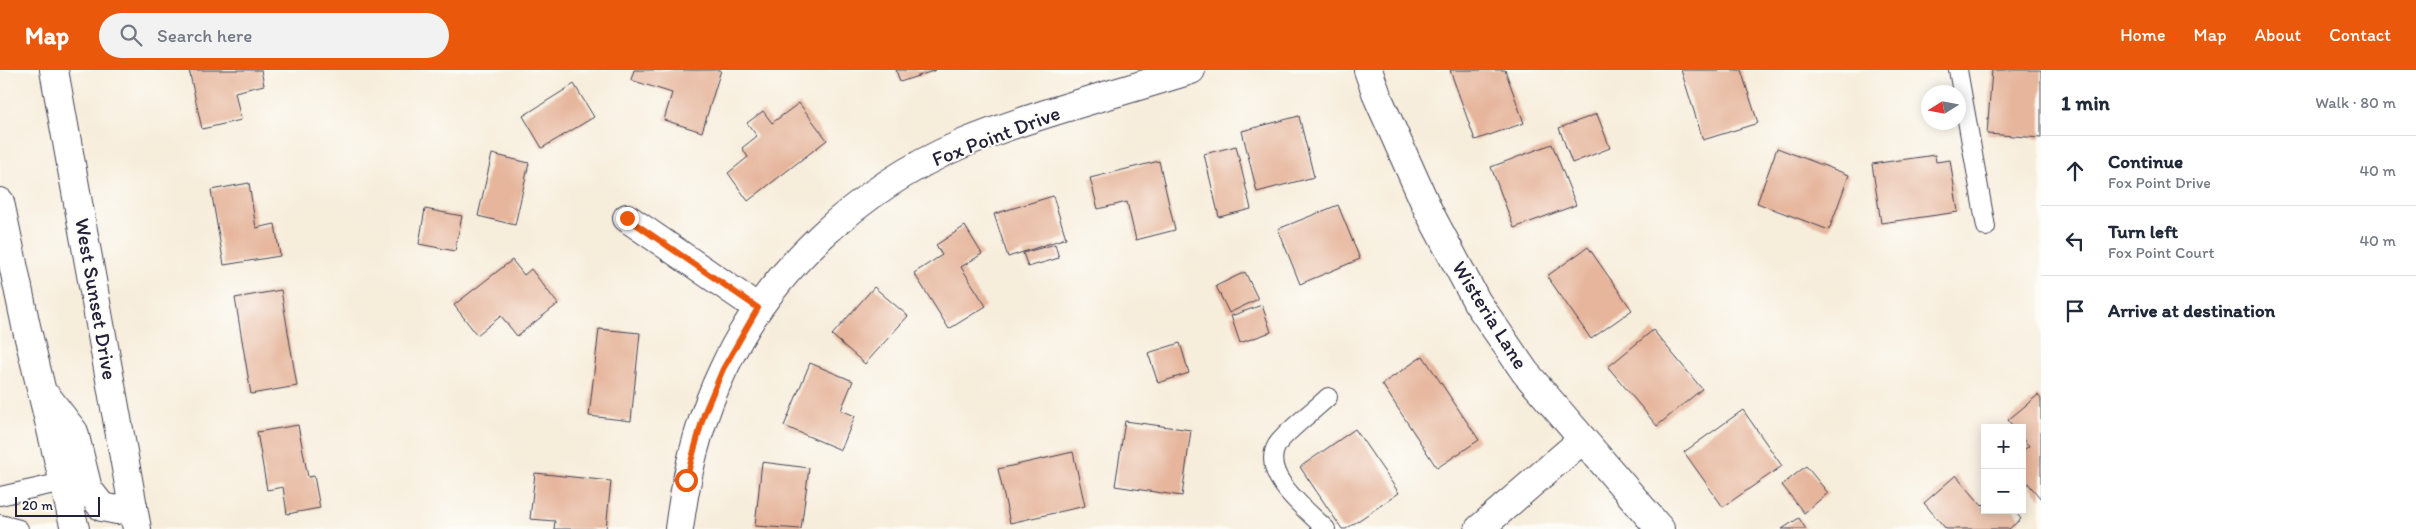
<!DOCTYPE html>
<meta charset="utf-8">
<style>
body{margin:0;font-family:Itim,sans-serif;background:#f2f2f3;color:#1f2937}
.controls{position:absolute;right:15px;bottom:15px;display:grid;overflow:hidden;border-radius:0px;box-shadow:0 2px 12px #0003}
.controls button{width:45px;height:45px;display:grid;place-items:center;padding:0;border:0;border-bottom:1px solid #e0e1e3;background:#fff;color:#1f2937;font:25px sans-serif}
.compass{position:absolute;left:1921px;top:15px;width:45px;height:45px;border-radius:50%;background:#fff;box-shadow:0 2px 12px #0003;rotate:259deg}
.scale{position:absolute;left:15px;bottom:12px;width:85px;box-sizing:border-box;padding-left:5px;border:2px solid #22223b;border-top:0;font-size:14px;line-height:18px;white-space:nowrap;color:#22223b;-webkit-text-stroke:4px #fdfcf7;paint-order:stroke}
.stop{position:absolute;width:15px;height:15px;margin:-11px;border:4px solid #ea580c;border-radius:50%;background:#fff}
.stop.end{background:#ea580c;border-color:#fff;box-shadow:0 1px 5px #0008}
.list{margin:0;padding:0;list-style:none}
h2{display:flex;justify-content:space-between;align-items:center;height:65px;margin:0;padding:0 20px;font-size:21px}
h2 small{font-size:16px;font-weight:400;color:#747a83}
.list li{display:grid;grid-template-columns:32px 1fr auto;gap:15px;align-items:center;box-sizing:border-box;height:70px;padding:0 20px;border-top:1px solid #e0e1e3}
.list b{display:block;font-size:19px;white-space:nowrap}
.list p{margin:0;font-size:16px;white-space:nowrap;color:#747a83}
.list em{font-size:16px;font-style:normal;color:#747a83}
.icon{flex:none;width:28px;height:28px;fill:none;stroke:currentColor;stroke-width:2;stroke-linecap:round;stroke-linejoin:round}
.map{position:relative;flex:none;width:2041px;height:459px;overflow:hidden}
header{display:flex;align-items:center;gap:30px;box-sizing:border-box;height:70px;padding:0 25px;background:#ea580c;color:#fff}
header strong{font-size:24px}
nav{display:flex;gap:28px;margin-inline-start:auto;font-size:18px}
.search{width:350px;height:45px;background:#f2f2f3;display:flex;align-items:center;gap:12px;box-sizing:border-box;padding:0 18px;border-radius:28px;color:#747a83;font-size:19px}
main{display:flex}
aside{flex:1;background:#fff}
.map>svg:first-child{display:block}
.building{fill:#e6b59b}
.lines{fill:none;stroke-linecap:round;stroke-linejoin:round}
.service-casing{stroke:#424053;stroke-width:20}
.minor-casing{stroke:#424053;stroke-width:30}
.secondary-casing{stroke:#424053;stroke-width:30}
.service{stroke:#fff;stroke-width:18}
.minor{stroke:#fff;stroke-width:28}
.secondary{stroke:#fff;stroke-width:28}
.route{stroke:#ea580c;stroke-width:6}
.labels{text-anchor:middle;stroke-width:4;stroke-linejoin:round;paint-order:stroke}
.street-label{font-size:21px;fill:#22223b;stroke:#fdfcf7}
</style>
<header>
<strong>Map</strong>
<div class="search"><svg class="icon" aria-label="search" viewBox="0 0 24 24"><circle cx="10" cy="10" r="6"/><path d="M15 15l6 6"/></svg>Search here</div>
<nav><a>Home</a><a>Map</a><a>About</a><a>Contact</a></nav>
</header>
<main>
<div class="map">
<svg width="2041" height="459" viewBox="0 0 2041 459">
<rect width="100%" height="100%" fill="#fdfcf7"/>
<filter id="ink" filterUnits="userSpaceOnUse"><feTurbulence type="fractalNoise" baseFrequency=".02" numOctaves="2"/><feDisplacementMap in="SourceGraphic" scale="10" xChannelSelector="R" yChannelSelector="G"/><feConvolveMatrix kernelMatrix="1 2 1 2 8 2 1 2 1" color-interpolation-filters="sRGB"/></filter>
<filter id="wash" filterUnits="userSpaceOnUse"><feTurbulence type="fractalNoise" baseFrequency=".0096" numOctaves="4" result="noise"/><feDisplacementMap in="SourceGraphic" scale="20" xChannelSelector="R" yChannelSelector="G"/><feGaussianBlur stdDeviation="1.12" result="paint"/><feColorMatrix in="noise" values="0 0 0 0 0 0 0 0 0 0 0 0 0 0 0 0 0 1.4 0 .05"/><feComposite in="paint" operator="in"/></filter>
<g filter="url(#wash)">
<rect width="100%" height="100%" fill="#f7eddb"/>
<g id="blocks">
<!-- building -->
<path class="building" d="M 189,0 L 261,0 L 264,15 L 235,22 L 241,50 L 202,59 Z
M 634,0 L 721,0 L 702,62 L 664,50 L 672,23 L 631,10 Z
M 896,0 L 936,0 L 900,12 Z
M 1450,0 L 1505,0 L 1524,53 L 1475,70 Z
M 1681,0 L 1741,0 L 1758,53 L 1703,70 Z
M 1992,0 L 2041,0 L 2041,68 L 1987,64 Z
M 574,14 L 594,47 L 542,78 L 523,46 Z
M 799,33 L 827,70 L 748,131 L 728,103 L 748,87 L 742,78 L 757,66 L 747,53 L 763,41 L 772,53 Z
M 1597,44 L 1610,78 L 1572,93 L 1559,58 Z
M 1299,46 L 1314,107 L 1257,122 L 1242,61 Z
M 1552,74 L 1576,135 L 1514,158 L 1491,97 Z
M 1236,76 L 1251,139 L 1219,147 L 1204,84 Z
M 1777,78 L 1849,105 L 1829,160 L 1757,133 Z
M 492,84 L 529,93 L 515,155 L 478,146 Z
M 1935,85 L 1936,92 L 1950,90 L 1958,142 L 1881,153 L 1872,94 Z
M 1159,91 L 1175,160 L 1136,170 L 1127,132 L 1098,139 L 1090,108 Z
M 249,113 L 256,158 L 275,154 L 280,186 L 224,195 L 211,120 Z
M 1053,126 L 1066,168 L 1008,187 L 994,144 Z
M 1338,135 L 1360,189 L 1300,214 L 1278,159 Z
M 425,139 L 462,146 L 455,181 L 419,174 Z
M 965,156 L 982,184 L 961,197 L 986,236 L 949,259 L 914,203 L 942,185 L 936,175 Z
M 1055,174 L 1059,188 L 1028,197 L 1023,183 Z
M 1588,177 L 1632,240 L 1591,269 L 1547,206 Z
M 512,190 L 524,205 L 531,199 L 558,234 L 517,266 L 501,246 L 477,265 L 454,235 Z
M 1245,202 L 1258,229 L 1229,243 L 1216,216 Z
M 874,217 L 908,246 L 865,294 L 832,265 Z
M 281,220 L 297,316 L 251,324 L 235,228 Z
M 1262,235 L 1271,262 L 1240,273 L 1231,246 Z
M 599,259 L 640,263 L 631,351 L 589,346 Z
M 1653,260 L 1702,319 L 1657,356 L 1608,297 Z
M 1180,273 L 1189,303 L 1158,313 L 1148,283 Z
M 1423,286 L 1479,370 L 1437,398 L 1382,314 Z
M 810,293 L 853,311 L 841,340 L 855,346 L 841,380 L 784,356 Z
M 2038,325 L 2041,329 L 2041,429 L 2022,406 L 2022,381 L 2029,376 L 2022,368 L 2022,358 L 2014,358 L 2008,350 Z
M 1743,340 L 1782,396 L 1723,437 L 1684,382 Z
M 1125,351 L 1191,360 L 1182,426 L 1115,416 Z
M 298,355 L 308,407 L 314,406 L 320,438 L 287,444 L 283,417 L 267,420 L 257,362 Z
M 1355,359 L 1399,423 L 1346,459 L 1342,459 L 1300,397 Z
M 1073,382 L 1085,436 L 1010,453 L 998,399 Z
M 762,392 L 809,398 L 801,459 L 755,456 Z
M 1806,396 L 1828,423 L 1804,443 L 1782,415 Z
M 535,403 L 611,411 L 606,459 L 554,459 L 555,451 L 530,449 Z
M 1956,405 L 1982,436 L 1985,433 L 1985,440 L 2014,440 L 2021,449 L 2009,459 L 1946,459 L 1924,433 Z
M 1799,448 L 1806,459 L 1782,459 Z"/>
</g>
</g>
<g filter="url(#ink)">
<use href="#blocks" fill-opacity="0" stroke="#424053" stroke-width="1"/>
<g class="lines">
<defs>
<path id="service" d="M 1958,0 L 1986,157
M 0,426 L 63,412
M 0,454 L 19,459
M 1326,459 C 1308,441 1259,405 1277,375 C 1283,364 1317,338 1328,327"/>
<path id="minor" d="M 1368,0 L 1378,28 L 1429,142 L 1477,232 L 1525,302 L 1660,459
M 627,148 L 758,238
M 679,459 C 686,404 699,350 723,300 C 769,200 861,117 962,74 C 1034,44 1116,24 1191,0
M 1479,459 L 1582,370"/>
<path id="secondary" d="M 54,0 L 137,459
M 0,132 L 26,256 L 75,459
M 48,328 L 74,362 L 88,419 L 102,437 L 117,440 L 133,436"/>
</defs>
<!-- service casing -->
<use href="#service" class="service-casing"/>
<!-- minor casing -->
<use href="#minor" class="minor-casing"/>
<!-- secondary casing -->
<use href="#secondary" class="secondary-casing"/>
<!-- service -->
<use href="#service" class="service"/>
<!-- minor -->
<use href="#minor" class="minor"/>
<!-- secondary -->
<use href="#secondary" class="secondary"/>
</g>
</g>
<g class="lines" filter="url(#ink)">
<!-- route -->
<path class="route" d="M 627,148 L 758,238 L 723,299 L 704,344 L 686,410"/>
</g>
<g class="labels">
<!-- street labels -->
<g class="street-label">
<text transform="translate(996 66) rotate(-21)" y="7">Fox Point Drive</text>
<text transform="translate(96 229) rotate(80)" y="7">West Sunset Drive</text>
<text transform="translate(1490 245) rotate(58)" y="7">Wisteria Lane</text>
</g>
</g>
</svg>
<div class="controls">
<button>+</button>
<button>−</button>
</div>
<svg class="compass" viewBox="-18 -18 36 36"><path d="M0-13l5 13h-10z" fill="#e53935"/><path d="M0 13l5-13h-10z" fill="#747a83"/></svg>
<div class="scale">20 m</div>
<div class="stop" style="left:686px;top:410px"></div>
<div class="stop end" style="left:627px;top:148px"></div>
</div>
<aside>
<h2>1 min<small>Walk · 80 m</small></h2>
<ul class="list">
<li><svg class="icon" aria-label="ahead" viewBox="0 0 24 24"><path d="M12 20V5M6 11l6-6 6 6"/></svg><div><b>Continue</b><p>Fox Point Drive</p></div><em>40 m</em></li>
<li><svg class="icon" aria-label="left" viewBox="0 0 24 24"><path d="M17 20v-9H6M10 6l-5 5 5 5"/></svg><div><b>Turn left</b><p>Fox Point Court</p></div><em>40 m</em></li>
<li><svg class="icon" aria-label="arrive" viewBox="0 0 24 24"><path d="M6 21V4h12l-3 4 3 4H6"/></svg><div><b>Arrive at destination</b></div></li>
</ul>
</aside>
</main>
